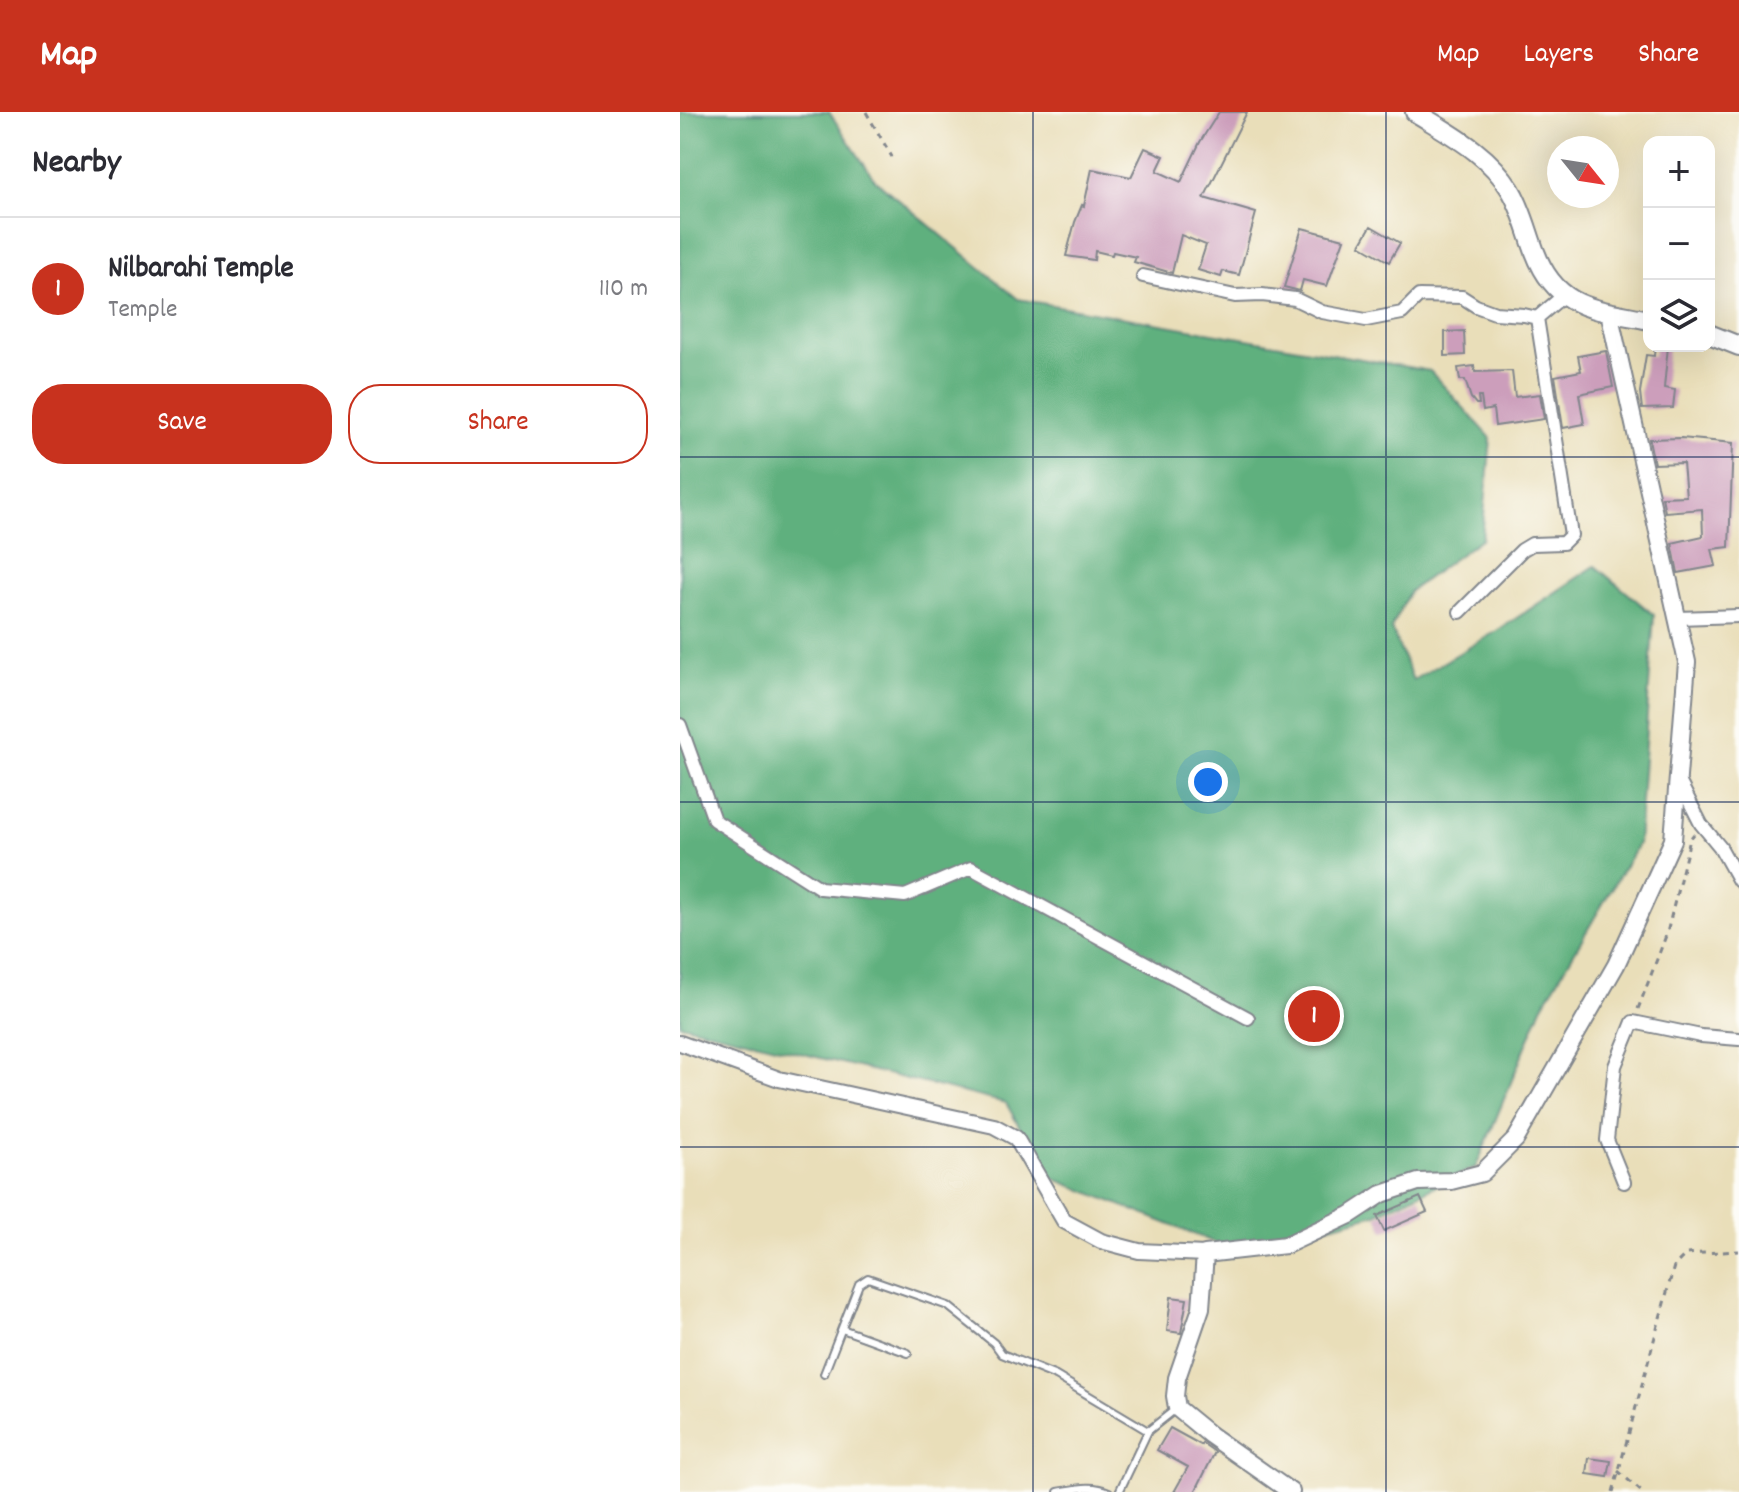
<!DOCTYPE html>
<meta charset="utf-8">
<style>
body{margin:0;font-family:Dekko,sans-serif;background:#f7f7f7;color:#2b2b33}
.controls{position:absolute;right:24px;top:24px;display:grid;overflow:hidden;border-radius:16px;box-shadow:0 8px 32px #0002}
.controls button{width:72px;height:72px;display:grid;place-items:center;padding:0;border:0;border-bottom:2px solid #e1e1e2;background:#fff;color:#2b2b33;font:40px sans-serif}
.compass{position:absolute;left:867px;top:24px;width:72px;height:72px;border-radius:50%;background:#fff;box-shadow:0 8px 32px #0002;rotate:120deg}
.you{position:absolute;left:528px;top:670px;width:28px;height:28px;margin:-20px;border:6px solid #fff;border-radius:50%;background:#1a73e8;box-shadow:0 0 0 12px #1a73e833}
.badge{display:grid;place-items:center;width:52px;height:52px;border-radius:50%;background:#c8321e;color:#fff;font-size:26px;font-weight:700}
.pin{position:absolute;translate:-50% -50%;border:4px solid #fff;box-shadow:0 2px 8px #0006}
.list{margin:0;padding:0;list-style:none}
h2{display:flex;justify-content:space-between;align-items:center;height:104px;margin:0;padding:0 32px;font-size:34px}
h2 small{font-size:26px;font-weight:400;color:#7c7c81}
.list li{display:grid;grid-template-columns:52px 1fr auto;gap:24px;align-items:center;box-sizing:border-box;height:144px;padding:0 32px;border-top:2px solid #e1e1e2}
.list b{display:block;font-size:30px;white-space:nowrap}
.list p{margin:0;font-size:26px;white-space:nowrap;color:#7c7c81}
.list em{font-size:26px;font-style:normal;color:#7c7c81}
.actions{display:flex;gap:16px;padding:24px 32px}
.actions a{flex:1;padding:18px 0;border:2px solid #c8321e;border-radius:32px;text-align:center;font-size:28px;color:#c8321e}
.actions .main{background:#c8321e;color:#fff}
.icon{flex:none;width:44px;height:44px;fill:none;stroke:currentColor;stroke-width:2;stroke-linecap:round;stroke-linejoin:round}
.map{position:relative;flex:none;width:1059px;height:1380px;overflow:hidden}
header{display:flex;align-items:center;gap:48px;box-sizing:border-box;height:112px;padding:0 40px;background:#c8321e;color:#fff}
header strong{font-size:38px}
nav{display:flex;gap:44px;margin-inline-start:auto;font-size:28px}
main{display:flex}
aside{flex:1;background:#fff}
.map>svg:first-child{display:block}
.forest{fill:#5eb07e;stroke:#3c706e;stroke-width:2}
.building{fill:#cc9ebb}
.lines{fill:none;stroke-linecap:round;stroke-linejoin:round}
.service-casing{stroke:#82868c;stroke-width:10}
.minor-casing{stroke:#82868c;stroke-width:16}
.tertiary-casing{stroke:#82868c;stroke-width:18}
.secondary-casing{stroke:#82868c;stroke-width:20}
.primary-casing{stroke:#82868c;stroke-width:22}
.path{stroke:#82868c;stroke-width:3;stroke-dasharray:6 6;stroke-linecap:butt}
.service{stroke:#fff;stroke-width:6}
.minor{stroke:#fff;stroke-width:12}
.tertiary{stroke:#fff;stroke-width:14}
.secondary{stroke:#fff;stroke-width:16}
.primary{stroke:#fff;stroke-width:18}
.grid{fill:none;stroke:#1b2f5e;stroke-width:2;stroke-opacity:0.55}
</style>
<header>
<strong>Map</strong>
<nav><a>Map</a><a>Layers</a><a>Share</a></nav>
</header>
<main>
<aside>
<h2>Nearby<small></small></h2>
<ul class="list">
<li><span class="badge">1</span><div><b>Nilbarahi Temple</b><p>Temple</p></div><em>110 m</em></li>
</ul>
<div class="actions"><a class="main">Save</a><a>Share</a></div>
</aside>
<div class="map">
<svg width="1059" height="1380" viewBox="0 0 1059 1380">
<rect width="100%" height="100%" fill="#fdfcf7"/>
<filter id="ink" filterUnits="userSpaceOnUse"><feTurbulence type="fractalNoise" baseFrequency=".0125" numOctaves="2"/><feDisplacementMap in="SourceGraphic" scale="16" xChannelSelector="R" yChannelSelector="G"/><feConvolveMatrix kernelMatrix="1 2 1 2 8 2 1 2 1" color-interpolation-filters="sRGB"/></filter>
<filter id="wash" filterUnits="userSpaceOnUse"><feTurbulence type="fractalNoise" baseFrequency=".006" numOctaves="4" result="noise"/><feDisplacementMap in="SourceGraphic" scale="32" xChannelSelector="R" yChannelSelector="G"/><feGaussianBlur stdDeviation="1.8" result="paint"/><feColorMatrix in="noise" values="0 0 0 0 0 0 0 0 0 0 0 0 0 0 0 0 0 1.4 0 .05"/><feComposite in="paint" operator="in"/></filter>
<g filter="url(#wash)">
<rect width="100%" height="100%" fill="#e9deb9"/>
<!-- forest -->
<path class="forest" d="M 0,0 L 149,0 L 195,68 L 338,187 L 750,259 L 811,326 L 802,426 L 730,479 L 711,516 L 733,568 L 817,519 L 915,454 L 974,503 L 958,732 L 862,895 L 796,1055 L 696,1102 L 556,1139 L 367,1064 L 326,991 L 0,912 Z"/>
<g id="blocks">
<!-- building -->
<path class="building" d="M 539,0 L 567,0 L 524,86 L 576,101 L 559,163 L 543,159 L 541,165 L 518,158 L 526,133 L 501,123 L 492,161 L 454,150 L 456,145 L 433,140 L 432,143 L 415,139 L 414,148 L 386,144 L 395,110 L 402,93 L 404,94 L 412,57 L 451,65 L 465,36 L 484,44 L 477,59 L 501,70 L 520,30 Z
M 691,114 L 720,131 L 709,150 L 680,133 Z
M 622,116 L 664,127 L 647,174 L 623,168 L 620,179 L 604,175 Z
M 784,219 L 785,243 L 765,244 L 765,220 Z
M 975,234 L 988,234 L 984,276 L 995,278 L 993,296 L 962,297 L 960,280 L 966,243 L 974,244 Z
M 926,239 L 933,275 L 899,282 L 904,312 L 883,316 L 875,264 L 901,259 L 898,244 Z
M 794,254 L 795,260 L 832,259 L 835,285 L 860,282 L 864,307 L 815,314 L 813,297 L 803,299 L 801,285 L 798,285 L 799,292 L 796,292 L 791,286 L 785,268 L 780,268 L 778,256 Z
M 1001,326 L 1053,331 L 1049,435 L 1032,437 L 1036,454 L 998,461 L 992,431 L 1023,424 L 1022,397 L 985,400 L 982,385 L 1006,384 L 1003,351 L 974,352 L 969,327 Z
M 740,1085 L 747,1100 L 704,1119 L 697,1104 Z
M 491,1185 L 507,1187 L 501,1221 L 487,1219 Z
M 490,1316 L 521,1333 L 522,1331 L 535,1340 L 515,1380 L 494,1380 L 508,1355 L 477,1338 Z
M 909,1346 L 931,1349 L 928,1365 L 907,1362 Z"/>
</g>
</g>
<g filter="url(#ink)">
<use href="#blocks" fill-opacity="0" stroke="#82868c" stroke-width="2"/>
<g class="lines">
<defs>
<path id="service" d="M 162,1217 L 228,1241
M 144,1262 L 179,1172 L 188,1166 L 268,1194 L 314,1231 L 322,1242 L 376,1264 L 468,1319
M 378,1380 C 396,1377 412,1372 429,1380
M 439,1380 L 468,1319 L 497,1296"/>
<path id="minor" d="M 463,164 L 555,184 L 582,183 L 615,187 L 642,200 L 686,208 L 722,201 L 739,184 L 782,185 L 796,194 L 815,201 L 844,203 L 857,206 L 883,184
M 780,500 L 842,438 L 852,432 L 883,431 L 891,423 L 857,206
M 998,506 L 1059,504
M 0,613 L 34,708 L 140,776 L 225,784 L 291,756 L 568,906
M 998,667 L 1021,712 L 1040,735 L 1059,769
M 944,1070 L 927,1028 L 935,954 L 953,910 L 1021,924 L 1059,927"/>
<path id="tertiary" d="M 0,931 L 99,967 L 314,1014 L 336,1026 L 384,1109 L 421,1129 L 459,1139 L 525,1142"/>
<path id="secondary" d="M 611,1380 L 530,1323 L 497,1296 L 495,1284 L 497,1266 L 521,1196 L 525,1142 L 606,1133 L 670,1103 L 702,1082 L 738,1070 L 771,1069 L 802,1061 L 836,1027 L 936,853 L 993,728 L 1007,550 L 929,200"/>
<path id="primary" d="M 735,0 C 770,22 808,41 830,77 C 842,96 847,119 855,140 C 877,198 915,197 969,208
M 1029,222 L 1059,234"/>
</defs>
<!-- service casing -->
<use href="#service" class="service-casing"/>
<!-- minor casing -->
<use href="#minor" class="minor-casing"/>
<!-- tertiary casing -->
<use href="#tertiary" class="tertiary-casing"/>
<!-- secondary casing -->
<use href="#secondary" class="secondary-casing"/>
<!-- primary casing -->
<use href="#primary" class="primary-casing"/>
<!-- path -->
<path class="path" d="M 186,0 L 212,45
M 958,897 L 987,821 L 1010,727 L 1014,722
M 938,1359 L 962,1380
M 933,1380 L 994,1154 L 1006,1142 L 1059,1139"/>
<!-- service -->
<use href="#service" class="service"/>
<!-- minor -->
<use href="#minor" class="minor"/>
<!-- tertiary -->
<use href="#tertiary" class="tertiary"/>
<!-- secondary -->
<use href="#secondary" class="secondary"/>
<!-- primary -->
<use href="#primary" class="primary"/>
</g>
</g>
<!-- grid -->
<path class="grid" d="M 353,0 L 353,1380M 706,0 L 706,1380M 0,345 L 1059,345M 0,690 L 1059,690M 0,1035 L 1059,1035"/>
</svg>
<div class="controls">
<button>+</button>
<button>−</button>
<button><svg class="icon" aria-label="layers" viewBox="0 0 24 24"><path d="M12 4l9 5-9 5-9-5zM3 14l9 5 9-5"/></svg></button>
</div>
<svg class="compass" viewBox="-18 -18 36 36"><path d="M0-13l5 13h-10z" fill="#e53935"/><path d="M0 13l5-13h-10z" fill="#7c7c81"/></svg>
<div class="you"></div>
<div class="pin badge" style="left:634px;top:904px">1</div>
</div>
</main>
